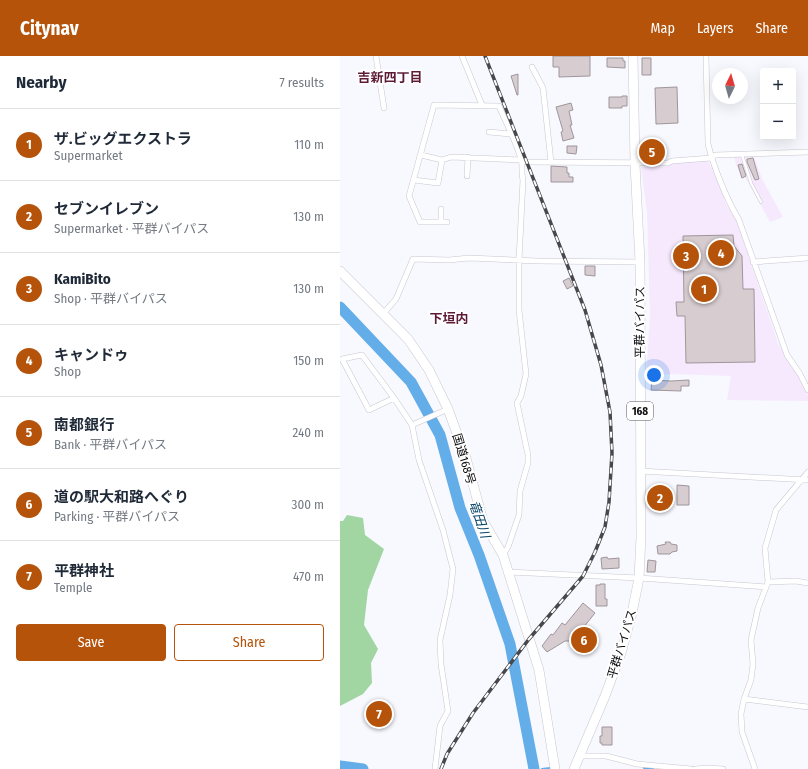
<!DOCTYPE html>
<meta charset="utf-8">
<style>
body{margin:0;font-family:"Fira Sans Condensed","Noto Sans JP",sans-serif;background:#f2f2f3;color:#1f2937}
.controls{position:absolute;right:12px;top:12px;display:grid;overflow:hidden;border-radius:4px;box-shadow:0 4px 16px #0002}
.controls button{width:36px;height:36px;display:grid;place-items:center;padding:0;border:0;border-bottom:1px solid #e0e1e3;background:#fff;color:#1f2937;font:20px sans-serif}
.compass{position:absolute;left:372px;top:12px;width:36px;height:36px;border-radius:50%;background:#fff;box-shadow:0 4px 16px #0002;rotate:5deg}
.you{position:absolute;left:314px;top:319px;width:14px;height:14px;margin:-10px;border:3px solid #fff;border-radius:50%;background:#1a73e8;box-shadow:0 0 0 6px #1a73e833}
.badge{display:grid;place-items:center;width:26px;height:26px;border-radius:50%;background:#b45309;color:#fff;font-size:13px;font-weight:700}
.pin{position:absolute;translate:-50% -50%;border:2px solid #fff;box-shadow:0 1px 4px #0006}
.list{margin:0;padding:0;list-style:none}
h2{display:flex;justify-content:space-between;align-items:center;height:52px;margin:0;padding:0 16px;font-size:17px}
h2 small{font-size:13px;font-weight:400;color:#747a83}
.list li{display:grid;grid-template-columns:26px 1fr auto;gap:12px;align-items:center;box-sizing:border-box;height:72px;padding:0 16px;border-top:1px solid #e0e1e3}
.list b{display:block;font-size:15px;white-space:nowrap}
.list p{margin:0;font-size:13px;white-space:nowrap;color:#747a83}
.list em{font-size:13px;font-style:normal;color:#747a83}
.actions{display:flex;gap:8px;padding:12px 16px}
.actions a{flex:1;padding:9px 0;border:1px solid #b45309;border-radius:4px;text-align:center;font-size:14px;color:#b45309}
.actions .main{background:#b45309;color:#fff}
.map{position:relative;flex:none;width:468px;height:713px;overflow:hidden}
header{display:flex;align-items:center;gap:24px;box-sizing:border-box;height:56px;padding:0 20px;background:#b45309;color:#fff}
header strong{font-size:19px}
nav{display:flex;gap:22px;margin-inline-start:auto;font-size:14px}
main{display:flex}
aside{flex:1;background:#fff}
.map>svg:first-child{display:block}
.commercial{fill:#f6e9fe}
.education{fill:#f6e9fd}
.green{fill:#a1d6a3}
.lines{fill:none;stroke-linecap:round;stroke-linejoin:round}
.stream{stroke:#63ade8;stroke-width:2}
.river{stroke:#63ade8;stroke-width:11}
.building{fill:#d7cdd1;stroke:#9f969a}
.service-casing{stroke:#c7c7cf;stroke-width:3.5}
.minor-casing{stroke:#c7c7cf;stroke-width:6}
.trunk-casing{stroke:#c7c7cf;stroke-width:10}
.service{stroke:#fff;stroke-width:2.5}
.minor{stroke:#fff;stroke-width:5}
.trunk{stroke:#fff;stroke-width:9}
.rail-casing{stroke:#48484c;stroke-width:3.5}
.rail{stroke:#fff;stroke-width:2;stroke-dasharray:6;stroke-linecap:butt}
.labels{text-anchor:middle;stroke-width:4;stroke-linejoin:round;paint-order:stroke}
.shield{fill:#fff;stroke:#565658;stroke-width:1}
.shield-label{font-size:11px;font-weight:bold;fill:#0d0d10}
.street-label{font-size:12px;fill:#0d0d10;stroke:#fff}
.neighbourhood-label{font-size:13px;font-weight:bold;fill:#5c1a34;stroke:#fff}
.water-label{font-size:13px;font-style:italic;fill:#0c466c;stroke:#fff}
</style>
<header>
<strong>Citynav</strong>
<nav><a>Map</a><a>Layers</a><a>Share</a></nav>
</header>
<main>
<aside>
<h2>Nearby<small>7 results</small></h2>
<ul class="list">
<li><span class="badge">1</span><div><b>ザ.ビッグエクストラ</b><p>Supermarket</p></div><em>110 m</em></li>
<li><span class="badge">2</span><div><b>セブンイレブン</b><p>Supermarket · 平群バイパス</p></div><em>130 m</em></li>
<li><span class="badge">3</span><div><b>KamiBito</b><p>Shop · 平群バイパス</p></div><em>130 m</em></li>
<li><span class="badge">4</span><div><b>キャンドゥ</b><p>Shop</p></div><em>150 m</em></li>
<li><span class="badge">5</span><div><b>南都銀行</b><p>Bank · 平群バイパス</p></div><em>240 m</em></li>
<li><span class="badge">6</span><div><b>道の駅大和路へぐり</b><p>Parking · 平群バイパス</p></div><em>300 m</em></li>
<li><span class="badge">7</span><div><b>平群神社</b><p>Temple</p></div><em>470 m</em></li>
</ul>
<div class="actions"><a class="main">Save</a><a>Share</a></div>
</aside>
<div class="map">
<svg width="468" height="713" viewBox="0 0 468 713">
<rect width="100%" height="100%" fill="#f8f8ff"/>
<!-- commercial -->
<path class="commercial" d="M 368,105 L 380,130 L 386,148 L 397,166 L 438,287 L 458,319 L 468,340 L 468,345 L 387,344 L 391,320 L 330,318 L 306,321 L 310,261 L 308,188 L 307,157 L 301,111 L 331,109 L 332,106 Z"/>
<!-- education -->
<path class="education" d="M 414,100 L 422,123 L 443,161 L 430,166 L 405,121 L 401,123 L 394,101 Z"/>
<!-- green -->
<path class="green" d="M 7,459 L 23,462 L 25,479 L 44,493 L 28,534 L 24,569 L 38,593 L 31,607 L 32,627 L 23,638 L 0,650 L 0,465 L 3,465 Z"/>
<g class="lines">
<!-- stream -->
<path class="stream" d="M 304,712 L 313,713
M 202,713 L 210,712"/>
<!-- river -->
<path class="river" d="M 0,251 L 71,326 L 100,379 L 120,452 L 139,499 L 170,588 L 194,713
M 0,710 L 23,713"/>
</g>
<!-- building -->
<path class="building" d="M 213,0 L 250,0 L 250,20 L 219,21 L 219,11 L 213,11 Z
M 267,2 L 283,2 L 283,5 L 285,5 L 285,12 L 267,11 Z
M 302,2 L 311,2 L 311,19 L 302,19 Z
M 178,18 L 178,39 L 177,39 L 171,20 Z
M 337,31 L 338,67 L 316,68 L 315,32 Z
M 282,40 L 287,40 L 287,50 L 282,50 L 282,52 L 269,52 L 269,41 L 282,41 Z
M 231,47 L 233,54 L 229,55 L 232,69 L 230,69 L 234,82 L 223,85 L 221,76 L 223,75 L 216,51 Z
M 302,88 L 322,88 L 322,103 L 302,103 Z
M 227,90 L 237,90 L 236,98 L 227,97 Z
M 413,102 L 419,123 L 415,124 L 407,106 L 407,103 Z
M 402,108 L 406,120 L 402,122 L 398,109 Z
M 211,110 L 227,111 L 227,117 L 229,117 L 229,121 L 233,121 L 233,126 L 211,126 Z
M 393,179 L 394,190 L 402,200 L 403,233 L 414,233 L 415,306 L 346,307 L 345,260 L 337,260 L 336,246 L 344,246 L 343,180 Z
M 245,210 L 255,210 L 255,220 L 245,219 Z
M 229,222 L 233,230 L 227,233 L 223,225 Z
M 312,324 L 331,325 L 349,324 L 349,330 L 341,330 L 341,335 L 311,334 Z
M 337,429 L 349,430 L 349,449 L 337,449 Z
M 325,486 L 330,486 L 331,488 L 337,489 L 337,495 L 332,496 L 330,498 L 318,498 L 317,490 L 326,488 Z
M 267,501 L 268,503 L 279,502 L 279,512 L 262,513 L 261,502 Z
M 308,504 L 316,505 L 315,516 L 307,516 Z
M 260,528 L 265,528 L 265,543 L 267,543 L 267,550 L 256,550 L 256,529 L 260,529 Z
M 243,547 L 255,557 L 235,582 L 231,585 L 225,585 L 207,596 L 202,590 L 211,578 L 213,579 L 222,567 L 225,569 Z
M 251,581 L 258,584 L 254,595 L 247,593 Z
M 262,671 L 272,671 L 272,689 L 262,689 L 262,687 L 260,687 L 260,680 L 262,680 Z"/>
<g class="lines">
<defs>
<path id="service" d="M 402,99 L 411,127 L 421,146"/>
<path id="minor" d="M 36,0 L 44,52
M 122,0 L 142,49
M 366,0 L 368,88 C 374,112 386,142 399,164 L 447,299 L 460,318 L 468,334
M 192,11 L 203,32 L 211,106
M 149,76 L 171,78
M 81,99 L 102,104 L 111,101 L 181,104 L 187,106 L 328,107 L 332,105 L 371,102 L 375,99 L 468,96
M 127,120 L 128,101
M 74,124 L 98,127 L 102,104
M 101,153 L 101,166
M 107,166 L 80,166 L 69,140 L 94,49 L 159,50 C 166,67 176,85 181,103 C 183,110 181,117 183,124 L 179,204 L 179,254 L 186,318 L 181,340 L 177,347 L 188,399 L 188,407 L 180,435 L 179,459 L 168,491 L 163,499
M 413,206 L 468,202
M 43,258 L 56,243 L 73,203 L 109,204 L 129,202 L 198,205 L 300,206
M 54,342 L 29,354 L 2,303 L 22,299 L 54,342 L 72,369 L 79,404 L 103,474 L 113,513 L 110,539 L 100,584 L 101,608 L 108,655 L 100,670 L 95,713
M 72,369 L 108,353
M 300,415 L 468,424
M 168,516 L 299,522 L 426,531
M 428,526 L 456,525 L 468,527
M 404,643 L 468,651
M 239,700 L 266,700 L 297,708 L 351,713
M 355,713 L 368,712 L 383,713
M 415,713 L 402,676 L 401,658 L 404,643 L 411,624 L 413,608 L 411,584 L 418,552 L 428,526 L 425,492 L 436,454 L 468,416"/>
<path id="trunk" d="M 0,215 L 68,283 L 89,314 L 108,353 L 126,402 L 143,465 L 163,499 L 199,614 L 215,713
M 234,713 L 265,640 L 281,597 L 292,557 L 299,522 L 301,481 L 300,206 L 295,108 L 293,0"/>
</defs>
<!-- service casing -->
<use href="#service" class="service-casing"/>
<!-- minor casing -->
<use href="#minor" class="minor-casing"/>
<!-- trunk casing -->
<use href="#trunk" class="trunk-casing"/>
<!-- service -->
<use href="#service" class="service"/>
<!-- minor -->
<use href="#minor" class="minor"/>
<!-- trunk -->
<use href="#trunk" class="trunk"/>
<defs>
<path id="rail" d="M 101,713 L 107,698 L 133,657 L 189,583 L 243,520 L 255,496 L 265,471 L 269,446 L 272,397 L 270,356 L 261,309 L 245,254 L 145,0"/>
</defs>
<!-- rail casing -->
<use href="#rail" class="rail-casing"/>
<!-- rail -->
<use href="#rail" class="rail"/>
</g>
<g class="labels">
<!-- shield labels -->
<rect class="shield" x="287" y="346" width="26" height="18" rx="3"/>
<g class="shield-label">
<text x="300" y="359">168</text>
</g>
<!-- street labels -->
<g class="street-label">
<text transform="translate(300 266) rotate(-90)" y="4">平群バイパス</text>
<text transform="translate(124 403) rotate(73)" y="4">国道168号</text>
<text transform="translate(282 588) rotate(-73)" y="4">平群バイパス</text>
</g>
<!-- neighbourhood labels -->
<g class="neighbourhood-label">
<text x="50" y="26">吉新四丁目</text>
<text x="109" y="267">下垣内</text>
</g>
<!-- water labels -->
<g class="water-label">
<text transform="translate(140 463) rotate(71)" y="5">竜田川</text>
</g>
</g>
</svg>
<div class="controls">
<button>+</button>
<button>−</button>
</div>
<svg class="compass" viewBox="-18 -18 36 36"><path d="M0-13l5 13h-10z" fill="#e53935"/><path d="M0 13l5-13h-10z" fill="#747a83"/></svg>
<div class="you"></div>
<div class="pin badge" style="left:364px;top:233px">1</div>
<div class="pin badge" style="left:320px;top:442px">2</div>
<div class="pin badge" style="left:346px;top:200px">3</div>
<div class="pin badge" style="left:381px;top:197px">4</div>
<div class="pin badge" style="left:312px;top:96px">5</div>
<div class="pin badge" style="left:244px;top:584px">6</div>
<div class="pin badge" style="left:39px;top:658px">7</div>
</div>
</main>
